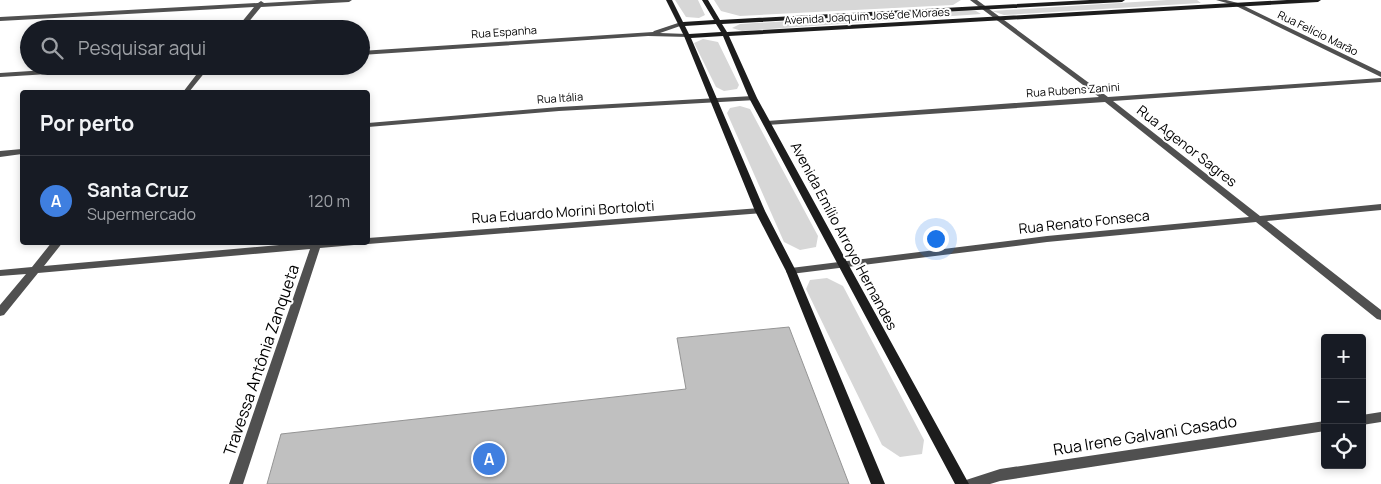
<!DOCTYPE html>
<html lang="pt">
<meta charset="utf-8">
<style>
body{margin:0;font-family:Manrope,sans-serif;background:#242831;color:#f1f3f6}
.controls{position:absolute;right:15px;bottom:15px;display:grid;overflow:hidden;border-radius:5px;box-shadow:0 2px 8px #0003}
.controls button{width:45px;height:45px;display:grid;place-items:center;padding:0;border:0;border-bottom:1px solid #363941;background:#171b24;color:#f1f3f6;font:25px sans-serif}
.you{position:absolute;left:935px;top:238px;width:18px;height:18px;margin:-12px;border:4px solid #fff;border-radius:50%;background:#1a73e8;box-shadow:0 0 0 8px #1a73e833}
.badge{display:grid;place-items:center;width:32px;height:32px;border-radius:50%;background:#2563eb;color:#fff;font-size:16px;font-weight:700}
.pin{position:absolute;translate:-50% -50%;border:2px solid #fff;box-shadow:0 1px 5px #0006}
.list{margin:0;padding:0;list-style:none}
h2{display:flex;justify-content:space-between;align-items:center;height:65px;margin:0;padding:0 20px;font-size:21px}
h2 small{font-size:16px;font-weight:400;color:#9ea1a6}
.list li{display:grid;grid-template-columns:32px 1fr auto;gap:15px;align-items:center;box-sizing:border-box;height:90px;padding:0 20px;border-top:1px solid #363941}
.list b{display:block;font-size:19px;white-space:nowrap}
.list p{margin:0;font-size:16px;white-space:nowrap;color:#9ea1a6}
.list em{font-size:16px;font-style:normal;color:#9ea1a6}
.icon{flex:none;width:28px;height:28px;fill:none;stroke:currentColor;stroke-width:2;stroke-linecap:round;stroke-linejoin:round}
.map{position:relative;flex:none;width:1381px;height:484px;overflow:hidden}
.search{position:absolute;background:#171b24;box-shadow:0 2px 8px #0003;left:20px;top:20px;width:350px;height:55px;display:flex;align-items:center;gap:12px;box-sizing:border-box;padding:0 18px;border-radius:28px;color:#9ea1a6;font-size:19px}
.panel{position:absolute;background:#171b24;box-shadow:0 2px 8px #0003;left:20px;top:90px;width:350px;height:155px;border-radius:5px}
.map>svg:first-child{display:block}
.green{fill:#d7d7d7}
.building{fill:#c0c0c0;stroke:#949494}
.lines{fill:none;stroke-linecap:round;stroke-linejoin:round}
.street{fill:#505050;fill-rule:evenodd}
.secondary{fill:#1d1d1d;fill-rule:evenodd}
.labels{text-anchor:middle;stroke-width:4;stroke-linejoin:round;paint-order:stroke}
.far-street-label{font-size:11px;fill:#000;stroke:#fff}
.street-label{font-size:14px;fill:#000;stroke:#fff}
.near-street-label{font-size:16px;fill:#000;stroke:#fff}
</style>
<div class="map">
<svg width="1381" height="484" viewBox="0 0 1381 484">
<rect width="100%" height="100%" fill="#fff"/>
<!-- green -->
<path class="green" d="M 675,0 L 698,0 L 705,15 L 699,18 L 686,17 Z
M 714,0 L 961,0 L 953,5 L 740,16 L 721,11 Z
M 1167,0 L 1197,0 L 1201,3 L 1004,15 L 992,11 Z
M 964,10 L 976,11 L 981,14 L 742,31 L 732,28 L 740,24 Z
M 703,39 L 718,42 L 739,85 L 737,89 L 724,91 L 716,87 L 694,43 Z
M 740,106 L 750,109 L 818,236 L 816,247 L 800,250 L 784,242 L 727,113 L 730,108 Z
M 827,278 L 843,286 L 924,440 L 922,454 L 900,457 L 882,445 L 806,289 L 810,280 Z"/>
<!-- building -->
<path class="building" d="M 789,327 L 849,484 L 267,484 L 281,434 L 686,389 L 677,338 Z"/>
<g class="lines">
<!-- street -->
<path class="street" d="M 317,0 L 352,0 L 349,2 L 261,7 L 243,29 L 236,29 L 254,7 L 0,21 L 0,17 L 258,3 L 261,1 L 264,3 Z
M 970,0 L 977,0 L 1108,97 L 1381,78 L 1381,82 L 1113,101 L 1260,216 L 1381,204 L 1381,210 L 1267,221 L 1381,310 L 1381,320 L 1377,319 L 1256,222 L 1047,242 L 791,274 L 787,273 L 786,271 L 791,268 L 1047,236 L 1249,217 L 1105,102 L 767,125 L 763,123 L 767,121 L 1099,97 Z
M 1216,0 L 1226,0 L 1238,3 L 1381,72 L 1381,77 L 1234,5 Z
M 681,22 L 684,24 L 683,25 L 660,33 L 687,34 L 690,36 L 689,37 L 648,36 L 361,55 L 361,51 L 653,32 L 654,31 Z
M 108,66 L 149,66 L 146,68 L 0,77 L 0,73 Z
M 203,66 L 210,66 L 189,92 L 183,92 Z
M 753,96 L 757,98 L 756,100 L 559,111 L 368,127 L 368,123 L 559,107 Z
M 22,149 L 22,154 L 0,157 L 0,151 Z
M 760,208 L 765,211 L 763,213 L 368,244 L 364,242 L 368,242 L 368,238 Z
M 52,242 L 63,242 L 44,266 L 313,242 L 359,242 L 354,245 L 320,248 L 243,484 L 229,484 L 310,249 L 38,273 L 4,315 L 0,316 L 0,305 L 26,274 L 0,276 L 0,270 L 32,267 Z
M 1381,412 L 1381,422 L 1362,425 L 1362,415 Z
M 1325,421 L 1325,431 L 1000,481 L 990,484 L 964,484 L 966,480 L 1000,469 Z"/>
<!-- secondary -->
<path class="secondary" d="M 666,0 L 672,0 L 683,22 L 714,20 L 702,0 L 708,0 L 720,20 L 1090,0 L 1125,0 L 1122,2 L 722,24 L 727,32 L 1287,0 L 1321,0 L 1318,2 L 729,36 L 757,98 L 969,484 L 955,484 L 749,98 L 723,36 L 691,38 L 765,211 L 796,271 L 885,484 L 871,484 L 786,271 L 755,211 L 684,36 ZM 716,24 L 721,32 L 689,34 L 685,26 Z"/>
</g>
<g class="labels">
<!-- far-street labels -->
<g class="far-street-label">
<text transform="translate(867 16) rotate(-3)" y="4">Avenida Joaquim José de Moraes</text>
<text transform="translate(504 32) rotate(-4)" y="4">Rua Espanha</text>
<text transform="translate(1318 33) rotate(26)" y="4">Rua Felício Marão</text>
<text transform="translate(1073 90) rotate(-4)" y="4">Rua Rubens Zanini</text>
<text transform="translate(560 98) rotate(-4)" y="4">Rua Itália</text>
</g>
<!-- street labels -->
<g class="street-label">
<text transform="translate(1187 146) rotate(38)" y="5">Rua Agenor Sagres</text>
<text transform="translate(563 212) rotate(-4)" y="5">Rua Eduardo Morini Bortoloti</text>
<text transform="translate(1084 222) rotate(-6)" y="5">Rua Renato Fonseca</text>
<text transform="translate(844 236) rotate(62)" y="5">Avenida Emílio Arroyo Hernandes</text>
</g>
<!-- near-street labels -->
<g class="near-street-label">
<text transform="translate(261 360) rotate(-71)" y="6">Travessa Antônia Zanqueta</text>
<text transform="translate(1145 435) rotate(-9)" y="6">Rua Irene Galvani Casado</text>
</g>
</g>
</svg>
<div class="controls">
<button>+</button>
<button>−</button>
<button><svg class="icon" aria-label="locate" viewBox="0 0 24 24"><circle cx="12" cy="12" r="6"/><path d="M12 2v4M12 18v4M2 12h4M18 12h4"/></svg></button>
</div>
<div class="you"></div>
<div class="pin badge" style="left:489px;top:459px;background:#3f7fe0">A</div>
<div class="search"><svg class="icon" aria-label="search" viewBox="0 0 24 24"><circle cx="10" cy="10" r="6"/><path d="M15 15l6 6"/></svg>Pesquisar aqui</div>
<section class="panel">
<h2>Por perto<small></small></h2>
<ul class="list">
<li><span class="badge" style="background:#3f7fe0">A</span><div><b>Santa Cruz</b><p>Supermercado</p></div><em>120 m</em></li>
</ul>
</section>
</div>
